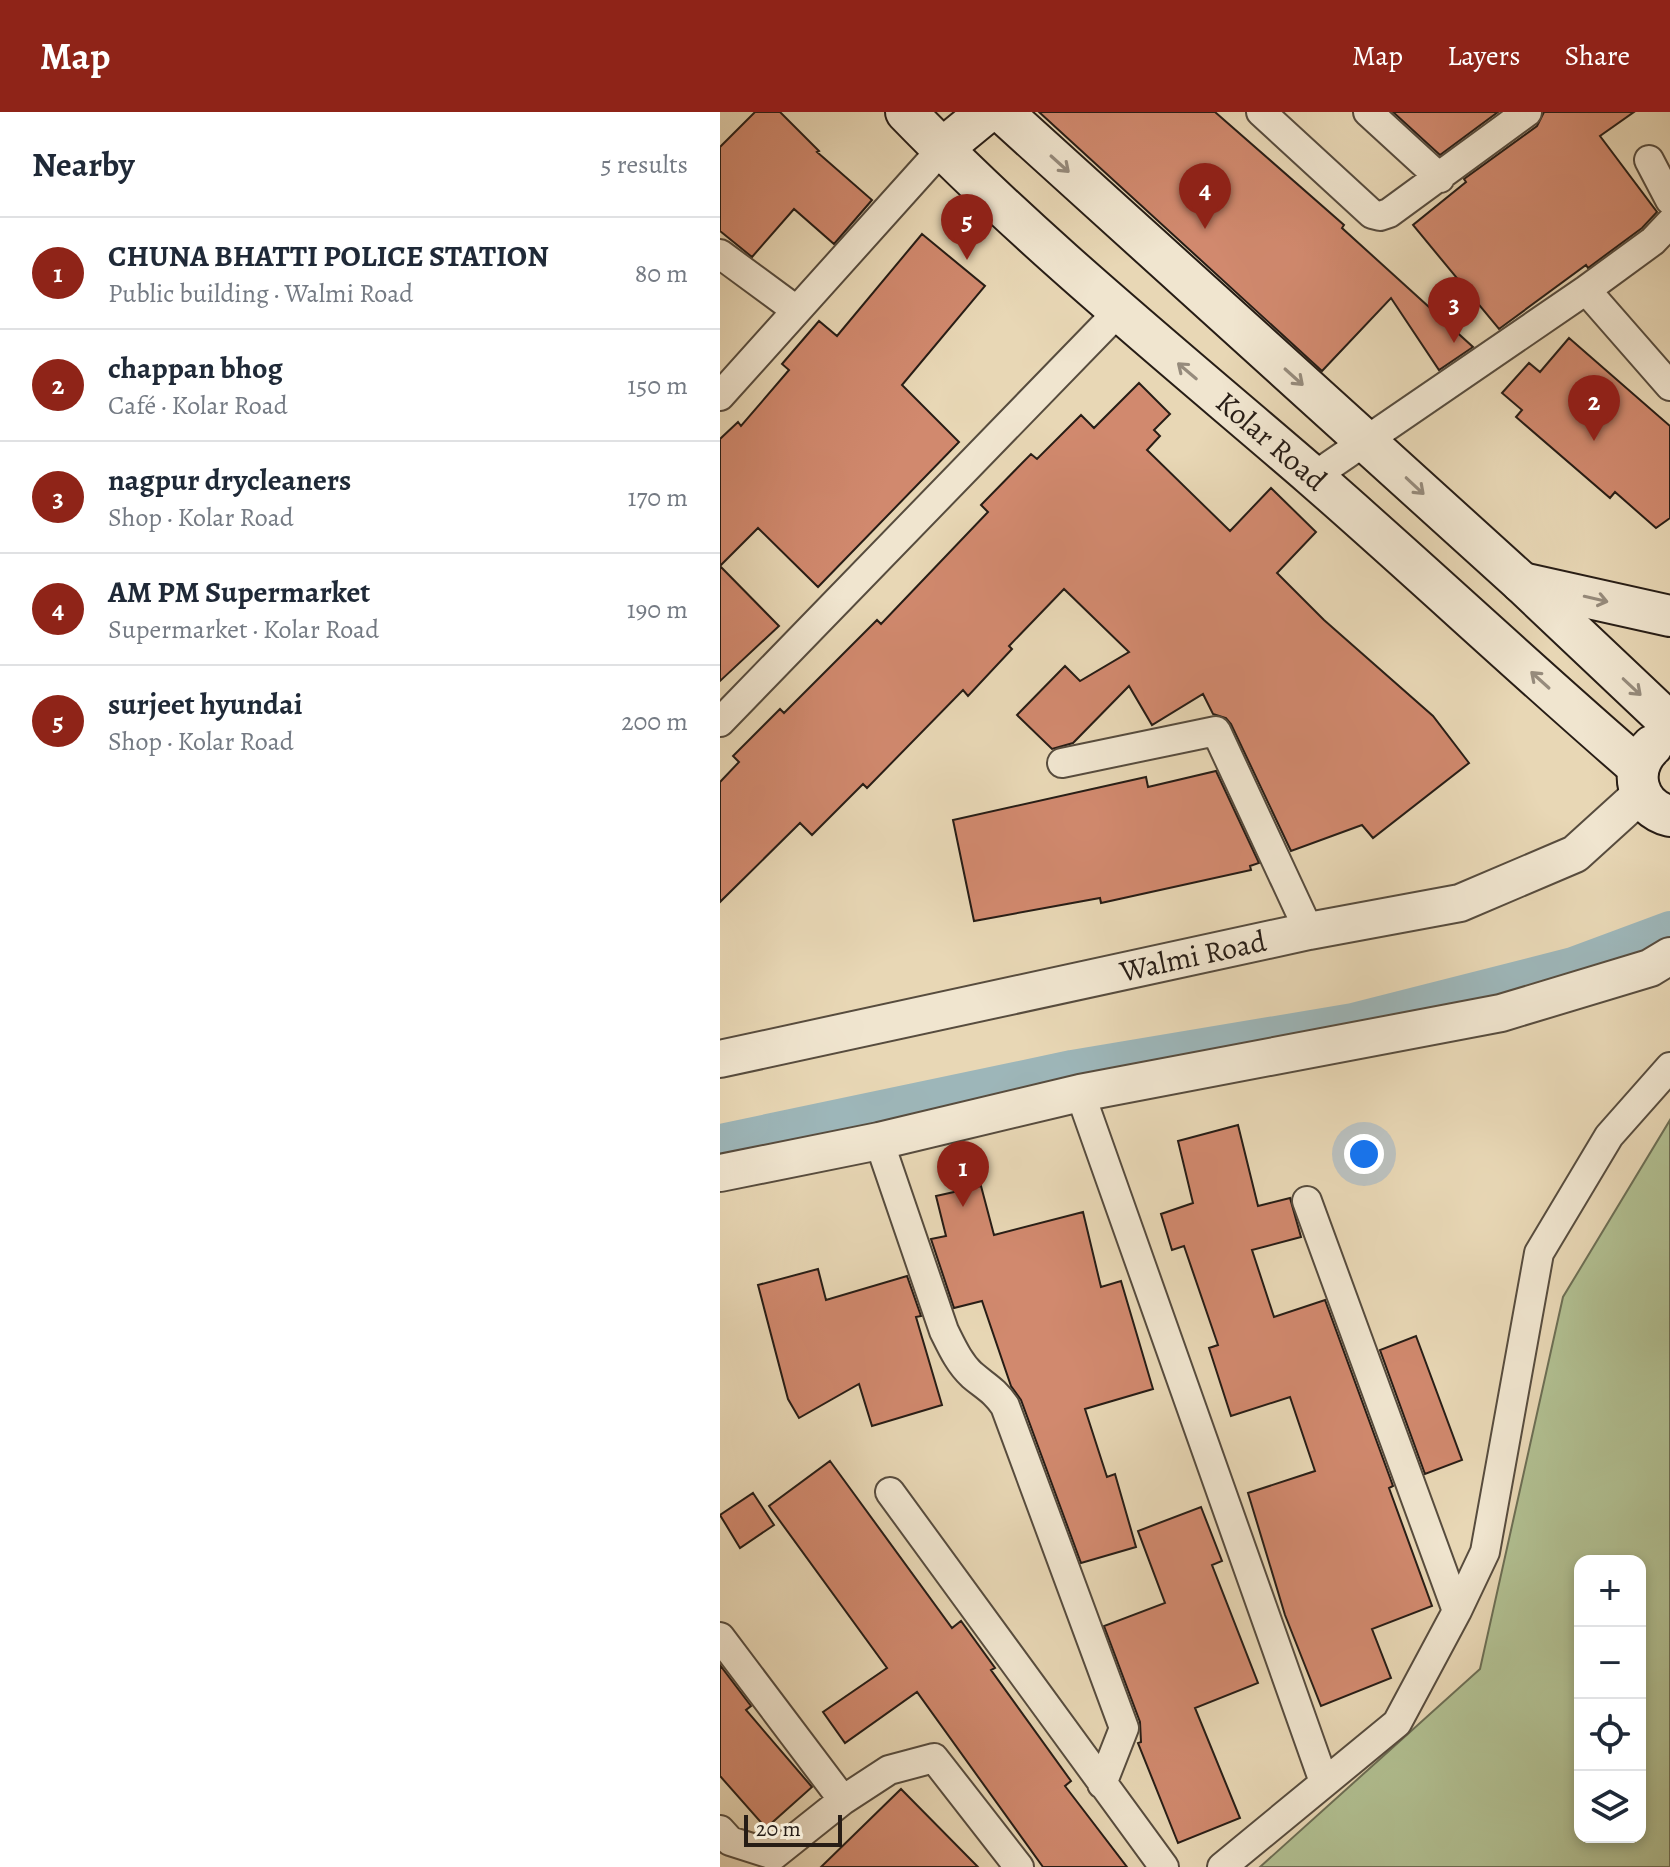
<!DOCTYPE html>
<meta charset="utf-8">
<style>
body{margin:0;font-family:Alegreya,serif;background:#f6f6f7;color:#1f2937}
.controls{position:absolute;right:24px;bottom:24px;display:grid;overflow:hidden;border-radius:16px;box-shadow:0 4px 12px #0003}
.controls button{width:72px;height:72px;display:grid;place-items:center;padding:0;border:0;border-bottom:2px solid #e0e1e3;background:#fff;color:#1f2937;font:40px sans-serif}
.scale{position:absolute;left:24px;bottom:20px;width:98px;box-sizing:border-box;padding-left:8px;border:4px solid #271d16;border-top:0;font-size:22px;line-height:28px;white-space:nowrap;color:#271d16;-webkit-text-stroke:6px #f0e5cf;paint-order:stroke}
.you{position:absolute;left:644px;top:1042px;width:28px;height:28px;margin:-20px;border:6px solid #fff;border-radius:50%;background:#1a73e8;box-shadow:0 0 0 12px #1a73e833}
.badge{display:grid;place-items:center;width:52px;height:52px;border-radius:50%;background:#8f2418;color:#fff;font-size:26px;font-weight:700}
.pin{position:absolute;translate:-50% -66px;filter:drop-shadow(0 2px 4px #0008)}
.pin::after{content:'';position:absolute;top:42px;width:28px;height:24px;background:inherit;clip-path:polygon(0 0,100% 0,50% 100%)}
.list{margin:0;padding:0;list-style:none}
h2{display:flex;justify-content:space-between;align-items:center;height:104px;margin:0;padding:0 32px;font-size:34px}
h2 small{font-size:26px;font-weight:400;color:#747a83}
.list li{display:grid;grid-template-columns:52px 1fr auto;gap:24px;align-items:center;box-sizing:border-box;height:112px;padding:0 32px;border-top:2px solid #e0e1e3}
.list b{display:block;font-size:30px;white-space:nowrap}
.list p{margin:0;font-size:26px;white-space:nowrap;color:#747a83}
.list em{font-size:26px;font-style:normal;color:#747a83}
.icon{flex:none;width:44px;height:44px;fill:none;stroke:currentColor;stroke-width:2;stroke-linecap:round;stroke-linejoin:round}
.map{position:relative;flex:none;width:950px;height:1755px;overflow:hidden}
header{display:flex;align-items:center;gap:48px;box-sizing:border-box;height:112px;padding:0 40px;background:#8f2418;color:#fff}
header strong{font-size:38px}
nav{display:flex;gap:44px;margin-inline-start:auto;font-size:28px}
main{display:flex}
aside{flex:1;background:#fff}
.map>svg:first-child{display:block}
.green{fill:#b1bf91;stroke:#6c6e54;stroke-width:2;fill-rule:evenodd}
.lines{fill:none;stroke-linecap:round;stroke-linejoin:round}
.canal{stroke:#9db6b9;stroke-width:34}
.building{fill:#d1896e;stroke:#271d16;stroke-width:2}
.minor-casing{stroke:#574c3e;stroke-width:32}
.tertiary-casing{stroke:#574c3e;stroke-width:40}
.secondary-casing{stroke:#271d16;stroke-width:44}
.minor{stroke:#f0e5cf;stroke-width:28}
.tertiary{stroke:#f0e5cf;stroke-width:36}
.secondary{stroke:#f0e5cf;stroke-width:40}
.oneway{stroke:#968b7c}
.labels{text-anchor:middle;stroke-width:6;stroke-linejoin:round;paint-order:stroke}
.street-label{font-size:30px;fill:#271d16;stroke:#f0e5cf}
</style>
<header>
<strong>Map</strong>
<nav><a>Map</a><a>Layers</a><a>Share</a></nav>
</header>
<main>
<aside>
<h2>Nearby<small>5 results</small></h2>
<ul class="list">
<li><span class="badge">1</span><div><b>CHUNA BHATTI POLICE STATION</b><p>Public building · Walmi Road</p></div><em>80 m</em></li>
<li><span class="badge">2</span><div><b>chappan bhog</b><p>Café · Kolar Road</p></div><em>150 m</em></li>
<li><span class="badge">3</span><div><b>nagpur drycleaners</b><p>Shop · Kolar Road</p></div><em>170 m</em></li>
<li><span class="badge">4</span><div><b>AM PM Supermarket</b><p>Supermarket · Kolar Road</p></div><em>190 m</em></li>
<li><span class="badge">5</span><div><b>surjeet hyundai</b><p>Shop · Kolar Road</p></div><em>200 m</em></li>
</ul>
</aside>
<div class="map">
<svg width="950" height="1755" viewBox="0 0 950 1755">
<rect width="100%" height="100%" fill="#e8d7b5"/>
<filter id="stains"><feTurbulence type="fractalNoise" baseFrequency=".0025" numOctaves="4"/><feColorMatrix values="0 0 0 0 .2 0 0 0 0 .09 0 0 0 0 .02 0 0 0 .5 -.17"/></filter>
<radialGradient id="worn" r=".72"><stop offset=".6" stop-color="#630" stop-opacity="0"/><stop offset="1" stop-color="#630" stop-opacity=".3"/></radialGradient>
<!-- green -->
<path class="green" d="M 950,1008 L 950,1755 L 540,1755 L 760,1557 L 843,1185 ZM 860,1449 L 920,1449 L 920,1725 L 860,1725 Z"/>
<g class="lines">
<!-- canal -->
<path class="canal" d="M 0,1029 L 352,955 L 633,908 L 853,852 L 950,816"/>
</g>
<!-- building -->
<path class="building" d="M 35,0 L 60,0 L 99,39 L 97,40 L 152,88 L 114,132 L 74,97 L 32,145 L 0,119 L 0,35 Z
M 319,0 L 495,0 L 624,113 L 622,116 L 753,235 L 719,258 L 671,186 L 602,259 Z
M 673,0 L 778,0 L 720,43 Z
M 824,0 L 914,0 L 880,24 L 937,100 L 922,116 L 868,156 L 866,153 L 779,217 L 693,113 L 746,70 L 744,67 L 817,14 Z
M 202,122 L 265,174 L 182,273 L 239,330 L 98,475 L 38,416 L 0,454 L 59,514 L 0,569 L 0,327 L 18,310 L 21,314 L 69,258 L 62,252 L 99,209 L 117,224 Z
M 849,226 L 950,314 L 950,406 L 936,416 L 895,380 L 890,386 L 796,305 L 802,298 L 782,281 L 809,251 L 820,260 Z
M 419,271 L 450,302 L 434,318 L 440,324 L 427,338 L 510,419 L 551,376 L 596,420 L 557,461 L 604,508 L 713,604 L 749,651 L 653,726 L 642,713 L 571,739 L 511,612 L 506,606 L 493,602 L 483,582 L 432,613 L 409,574 L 353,631 L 332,637 L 297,603 L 345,554 L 360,569 L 409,540 L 344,477 L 289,534 L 292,537 L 248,584 L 243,578 L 147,676 L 143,672 L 92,723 L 80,711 L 0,790 L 0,670 L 19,650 L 13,644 L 60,597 L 64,601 L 157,508 L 161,512 L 268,400 L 261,393 L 311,342 L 317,347 L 361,303 L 374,316 Z
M 496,659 L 539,751 L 530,754 L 531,758 L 381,791 L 380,786 L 254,809 L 233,708 L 426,665 L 428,675 Z
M 518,1013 L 538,1094 L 570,1086 L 581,1125 L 532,1138 L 554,1205 L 605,1188 L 673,1374 L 669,1376 L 712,1494 L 652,1517 L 671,1566 L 601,1594 L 565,1503 L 528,1381 L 595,1359 L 570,1285 L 511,1304 L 489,1236 L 498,1233 L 464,1134 L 452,1138 L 441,1102 L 473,1091 L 458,1029 Z
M 261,1074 L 274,1123 L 363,1100 L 381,1175 L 401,1169 L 433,1277 L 365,1297 L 387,1365 L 395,1362 L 416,1435 L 361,1451 L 301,1288 L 291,1274 L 262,1189 L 234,1196 L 211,1127 L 226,1124 L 216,1084 Z
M 98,1157 L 106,1188 L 187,1164 L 201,1204 L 196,1205 L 222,1293 L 152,1314 L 139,1272 L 79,1306 L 68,1287 L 38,1173 Z
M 696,1224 L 742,1348 L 705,1362 L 660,1238 Z
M 110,1349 L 232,1516 L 241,1509 L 275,1556 L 271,1558 L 351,1669 L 345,1674 L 407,1755 L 323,1755 L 197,1580 L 125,1631 L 103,1600 L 167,1556 L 49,1394 Z
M 33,1381 L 54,1413 L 20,1436 L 0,1403 Z
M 481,1395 L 502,1449 L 492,1453 L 538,1571 L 475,1596 L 520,1706 L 458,1731 L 418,1631 L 421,1630 L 420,1610 L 384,1514 L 445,1491 L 418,1419 Z
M 0,1553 L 31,1594 L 26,1598 L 92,1675 L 46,1716 L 0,1664 Z
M 181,1677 L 258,1755 L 101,1755 Z"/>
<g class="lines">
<defs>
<path id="minor" d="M 541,0 L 652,102 L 660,104 L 669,101 L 807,0
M 648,0 L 720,66
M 929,48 L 950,88
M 0,142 L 76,198
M 866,178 L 950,274
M 0,284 L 222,37
M 593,365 L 866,178 L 933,129 L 950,111
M 0,610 L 398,200
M 342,651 L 496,619 L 589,819
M 360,981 L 604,1670
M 159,1029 L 224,1219 C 232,1235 239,1251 252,1263 C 266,1275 274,1278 285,1294 L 404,1616 L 382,1672
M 587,1089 L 737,1499
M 170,1380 L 444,1755
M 0,1525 L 123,1688
M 0,1718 L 10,1729 L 54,1743 L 123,1688 L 169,1658 L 214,1646 L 299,1755
M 502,1755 L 677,1611 L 737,1499 L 765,1440 L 819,1141 L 889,1024 L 950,955"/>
<g id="tertiary">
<path id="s1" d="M 0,947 L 589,819 L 740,791 L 855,742 L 920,683"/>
<path d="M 0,1061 L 159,1029 L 360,981 L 781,901 L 930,856 L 950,844"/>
</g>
<g id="secondary">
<path id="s2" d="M 186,0 C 313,131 454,245 592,364 C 702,460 808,560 918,655"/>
<path d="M 282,0 L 802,471 L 950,611"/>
<path d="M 222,37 L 267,0"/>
<path d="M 802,471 L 950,504"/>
<path d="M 932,634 C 907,658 916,695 950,704"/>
</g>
</defs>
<!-- minor casing -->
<use href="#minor" class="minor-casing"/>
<!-- tertiary casing -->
<use href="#tertiary" class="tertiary-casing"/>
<!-- secondary casing -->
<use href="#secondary" class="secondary-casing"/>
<!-- minor -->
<use href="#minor" class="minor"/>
<!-- tertiary -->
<use href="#tertiary" class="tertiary"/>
<!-- secondary -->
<use href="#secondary" class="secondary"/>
</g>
<!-- one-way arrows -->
<defs><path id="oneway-shaft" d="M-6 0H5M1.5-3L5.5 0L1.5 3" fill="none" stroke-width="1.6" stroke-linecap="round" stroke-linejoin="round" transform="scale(2)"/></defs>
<g class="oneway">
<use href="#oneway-shaft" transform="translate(340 52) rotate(42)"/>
<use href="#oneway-shaft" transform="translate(467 259) rotate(-140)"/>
<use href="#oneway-shaft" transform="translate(574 265) rotate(42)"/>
<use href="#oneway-shaft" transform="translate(695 374) rotate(43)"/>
<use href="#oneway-shaft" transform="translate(876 487) rotate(13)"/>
<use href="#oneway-shaft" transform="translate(820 568) rotate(-138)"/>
<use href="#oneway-shaft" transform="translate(912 575) rotate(43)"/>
</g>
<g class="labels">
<!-- street labels -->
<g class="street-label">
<text dy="10" stroke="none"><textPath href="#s2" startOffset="492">Kolar Road</textPath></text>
<text dy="10" stroke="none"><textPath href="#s1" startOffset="484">Walmi Road</textPath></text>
</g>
</g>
<rect width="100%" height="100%" filter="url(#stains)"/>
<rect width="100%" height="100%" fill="url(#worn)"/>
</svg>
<div class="controls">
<button>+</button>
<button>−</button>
<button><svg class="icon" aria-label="locate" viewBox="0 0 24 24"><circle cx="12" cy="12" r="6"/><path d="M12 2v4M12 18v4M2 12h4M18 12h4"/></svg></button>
<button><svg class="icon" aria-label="layers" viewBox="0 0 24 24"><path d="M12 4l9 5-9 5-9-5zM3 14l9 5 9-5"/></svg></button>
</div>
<div class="scale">20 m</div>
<div class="you"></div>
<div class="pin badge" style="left:243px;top:1095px">1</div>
<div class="pin badge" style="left:874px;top:329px">2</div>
<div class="pin badge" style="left:734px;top:231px">3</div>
<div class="pin badge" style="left:485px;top:117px">4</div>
<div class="pin badge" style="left:247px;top:148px">5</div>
</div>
</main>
